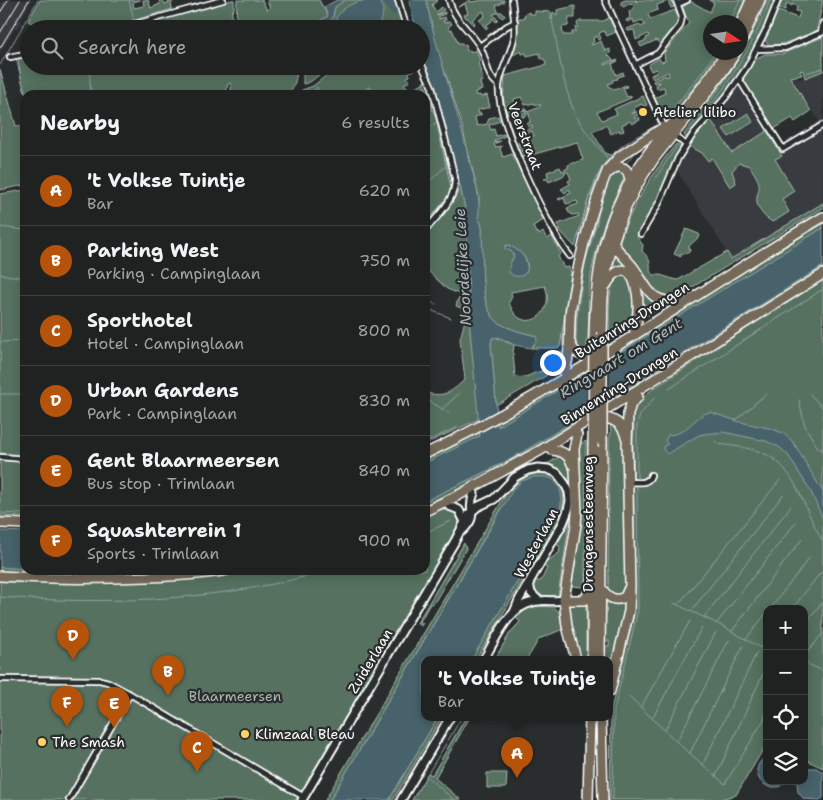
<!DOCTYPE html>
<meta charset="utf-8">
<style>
body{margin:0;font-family:"Shantell Sans",sans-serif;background:#282a2a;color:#f1f3f6}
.controls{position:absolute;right:15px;bottom:15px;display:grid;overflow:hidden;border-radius:10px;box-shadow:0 2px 12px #0003}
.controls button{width:45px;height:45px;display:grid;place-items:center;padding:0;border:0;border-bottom:1px solid #3d3f40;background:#202222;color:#f1f3f6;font:25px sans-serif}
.compass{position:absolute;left:703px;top:15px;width:45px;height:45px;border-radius:50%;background:#202222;box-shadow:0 2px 12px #0003;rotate:102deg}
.you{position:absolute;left:552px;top:362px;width:18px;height:18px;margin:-12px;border:4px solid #fff;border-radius:50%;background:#1a73e8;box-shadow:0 0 0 8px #1a73e833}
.badge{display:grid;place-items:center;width:32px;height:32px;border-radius:50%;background:#b45309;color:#fff;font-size:16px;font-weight:700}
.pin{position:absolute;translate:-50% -41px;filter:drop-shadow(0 1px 2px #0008)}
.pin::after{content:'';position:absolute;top:26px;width:18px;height:15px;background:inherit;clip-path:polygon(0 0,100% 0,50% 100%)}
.popup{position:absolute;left:421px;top:656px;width:192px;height:65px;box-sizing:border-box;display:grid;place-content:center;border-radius:10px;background:#202222;filter:drop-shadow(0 1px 4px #0005);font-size:16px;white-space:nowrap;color:#a2a4a5}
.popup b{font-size:19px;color:#f1f3f6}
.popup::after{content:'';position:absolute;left:50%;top:100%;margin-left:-10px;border:10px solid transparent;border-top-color:#202222}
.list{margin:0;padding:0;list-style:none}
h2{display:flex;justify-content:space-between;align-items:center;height:65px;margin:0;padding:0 20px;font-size:21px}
h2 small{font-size:16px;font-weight:400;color:#a2a4a5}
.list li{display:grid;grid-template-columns:32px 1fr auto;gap:15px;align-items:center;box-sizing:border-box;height:70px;padding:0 20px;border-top:1px solid #3d3f40}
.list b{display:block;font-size:19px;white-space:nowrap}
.list p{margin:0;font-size:16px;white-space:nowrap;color:#a2a4a5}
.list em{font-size:16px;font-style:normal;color:#a2a4a5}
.icon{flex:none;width:28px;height:28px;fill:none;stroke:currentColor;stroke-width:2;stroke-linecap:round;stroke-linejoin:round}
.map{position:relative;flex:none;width:823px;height:800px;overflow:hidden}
.search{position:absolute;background:#202222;box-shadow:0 2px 12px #0003;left:20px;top:20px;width:410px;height:55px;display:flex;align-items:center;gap:12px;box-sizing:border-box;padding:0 18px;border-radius:28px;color:#a2a4a5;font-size:19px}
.panel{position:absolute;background:#202222;box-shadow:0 2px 12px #0003;left:20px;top:90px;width:410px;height:485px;border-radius:15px}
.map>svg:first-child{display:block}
.built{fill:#383a41}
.green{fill:#567160;stroke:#aab8b0;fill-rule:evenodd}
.water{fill:#47626b;stroke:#91a1a6}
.pier{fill:#2a2d2e}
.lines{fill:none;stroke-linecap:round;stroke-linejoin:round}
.stream{stroke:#91a1a6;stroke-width:1}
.river{stroke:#47626b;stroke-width:9}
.street-casing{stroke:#fff;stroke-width:8}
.secondary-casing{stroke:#fff;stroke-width:11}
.highway-casing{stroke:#fff;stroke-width:12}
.street{stroke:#2a2d2e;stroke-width:4.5}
.secondary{stroke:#2a2d2e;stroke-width:7}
.highway{stroke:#746a5a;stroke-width:9}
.rail{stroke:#fff;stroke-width:1}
.highway-bridge-casing{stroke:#fff;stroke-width:12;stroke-linecap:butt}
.highway-bridge{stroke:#746a5a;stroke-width:9}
.poi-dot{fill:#ffd166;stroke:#2a2d2e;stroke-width:2}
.labels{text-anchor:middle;stroke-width:4.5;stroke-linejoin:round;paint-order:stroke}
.poi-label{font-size:14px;fill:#fff;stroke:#2a2d2e;text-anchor:start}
.street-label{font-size:14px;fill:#fff;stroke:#2a2d2e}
.park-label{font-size:14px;fill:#aab8b0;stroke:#2a2d2e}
.water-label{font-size:15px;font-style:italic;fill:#acb8bc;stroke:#2a2d2e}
</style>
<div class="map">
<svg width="823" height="800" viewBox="0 0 823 800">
<rect width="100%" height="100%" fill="#2a2d2e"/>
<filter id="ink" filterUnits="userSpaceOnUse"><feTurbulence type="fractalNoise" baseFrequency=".02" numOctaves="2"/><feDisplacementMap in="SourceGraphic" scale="10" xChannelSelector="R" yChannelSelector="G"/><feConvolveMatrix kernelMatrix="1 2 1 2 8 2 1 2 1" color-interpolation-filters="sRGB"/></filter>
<g filter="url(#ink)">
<!-- built -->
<path class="built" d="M 4,0 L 32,0 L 20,20 L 22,22 L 17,29 L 15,28 L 0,53 L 0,5 Z
M 823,71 L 823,127 L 791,78 L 799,79 Z
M 737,88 L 741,89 L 781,153 L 823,128 L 823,203 L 731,259 L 676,169 L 685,151 L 699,131 L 710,124 Z"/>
<!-- green -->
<path class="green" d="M 40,0 L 140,0 L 133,2 L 134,8 L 144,6 L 143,0 L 148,0 L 151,8 L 160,4 L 159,0 L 163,0 L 165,4 L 169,3 L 169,0 L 172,0 L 173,2 L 171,3 L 172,9 L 135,20 L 135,26 L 232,0 L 234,0 L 234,9 L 232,11 L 232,24 L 236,24 L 237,0 L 262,0 L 267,10 L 270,8 L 267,0 L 319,0 L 328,16 L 307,29 L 40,29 L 40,27 L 28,21 Z
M 345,0 L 393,0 L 399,10 L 401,20 L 403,20 L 406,29 L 322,29 L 333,17 L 335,7 Z
M 426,0 L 438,0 L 432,5 L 436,12 L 442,7 L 444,10 L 436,15 L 445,12 L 445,14 L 439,16 L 439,19 L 445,17 L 446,20 L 443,21 L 444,23 L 450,21 L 452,24 L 448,27 L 450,30 L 452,29 L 458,43 L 462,43 L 464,45 L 466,44 L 467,51 L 470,50 L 471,52 L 476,50 L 480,61 L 478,62 L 483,81 L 480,82 L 482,90 L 475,92 L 476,96 L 480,95 L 481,97 L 487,95 L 490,107 L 478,110 L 478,113 L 481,113 L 481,115 L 475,117 L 477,126 L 487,124 L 489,118 L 498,116 L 500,121 L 489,125 L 491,130 L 494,129 L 496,136 L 504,134 L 505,136 L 494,141 L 494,142 L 501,141 L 494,144 L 495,147 L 502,146 L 500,149 L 503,157 L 512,154 L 544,220 L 533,226 L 536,233 L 538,232 L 539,235 L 543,232 L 547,239 L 552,236 L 561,254 L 558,256 L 564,268 L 569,267 L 571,273 L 560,347 L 555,348 L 531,348 L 534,345 L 536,336 C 525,333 510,330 499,323 C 477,308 484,261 482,238 C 482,231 483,224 478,219 L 479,197 L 461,122 L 446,75 L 439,57 ZM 508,245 C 519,250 532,260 526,273 L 510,264 L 514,256 ZM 545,286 C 557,317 519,337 509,302 L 512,297 L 511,292 Z
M 470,0 L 471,2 L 484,0 L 504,0 L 504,3 L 501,2 L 501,4 L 496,5 L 498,12 L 502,12 L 505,16 L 502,18 L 498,13 L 493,14 L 498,20 L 496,22 L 493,18 L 491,22 L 486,25 L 488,28 L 486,29 L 479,20 L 485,16 L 483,11 L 472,20 L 475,23 L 473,25 L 468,18 L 466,18 L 464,15 L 468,13 L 465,4 L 458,7 Z
M 625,0 L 637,0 L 635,1 L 636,2 L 638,0 L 671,0 L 674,7 L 671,8 L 668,1 L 657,5 L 658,10 L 648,14 L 650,19 L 675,10 L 678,19 L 677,23 L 660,45 L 657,40 L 641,47 L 639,43 L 647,40 L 646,38 L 649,36 L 648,34 L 636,40 L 634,30 L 628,31 L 627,29 L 639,24 L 641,27 L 645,25 L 642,20 L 634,23 L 633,19 L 627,22 L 626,20 L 630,18 L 629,12 L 635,7 L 631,3 L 623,7 L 621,2 Z
M 709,0 L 745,0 L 735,22 L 710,22 L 710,52 L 718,53 L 694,87 L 666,118 L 662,116 L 654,98 L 665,93 L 664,87 L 657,89 L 656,85 L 660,83 L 660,82 L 654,83 L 653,81 L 666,75 L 667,77 L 669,76 L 668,72 L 653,79 L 651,75 L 655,73 L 657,71 L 656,69 L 651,71 L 648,65 L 659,58 L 661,62 L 665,61 L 664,53 L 689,23 L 683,8 L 686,4 L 692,2 L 710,12 L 714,3 Z
M 767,0 L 776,0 L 759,39 L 737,77 L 716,105 L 686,138 L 684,134 C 720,90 746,53 767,0 Z
M 782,0 L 823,0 L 817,29 L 815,32 L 782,44 L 768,45 L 765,40 L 778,11 L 798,18 L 800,12 L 796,11 L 797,6 L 792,4 L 792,6 L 787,3 L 785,10 L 779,8 Z
M 575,6 L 575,18 L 569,18 L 568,26 L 562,27 L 563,35 L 572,35 L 572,32 L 576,31 L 575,28 L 578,27 L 577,23 L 580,21 L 603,21 L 609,18 L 616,32 L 607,36 L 604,31 L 599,33 L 601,39 L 598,40 L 597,36 L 593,38 L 594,42 L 591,44 L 592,45 L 601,41 L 605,51 L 610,49 L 610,53 L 608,55 L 613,60 L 605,63 L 605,65 L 617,60 L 618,61 L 612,64 L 616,75 L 623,72 L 624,75 L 618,77 L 618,79 L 612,80 L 613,82 L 608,84 L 610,88 L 613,88 L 614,90 L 626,85 L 627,87 L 623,88 L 627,97 L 631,96 L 631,98 L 597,112 L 602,120 L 617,114 L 614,109 L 643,96 L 647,105 L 644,107 L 642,104 L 634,108 L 635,112 L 631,114 L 639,111 L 638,115 L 634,117 L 635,119 L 639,117 L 640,120 L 632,124 L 630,121 L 622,125 L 624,131 L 620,132 L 619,130 L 611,134 L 606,125 L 592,132 L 606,154 L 611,155 L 612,157 L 598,176 L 591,196 L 589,196 L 575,247 L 561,232 L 558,224 L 579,216 L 578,214 L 572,215 L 571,213 L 569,213 L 567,208 L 578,204 L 577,201 L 566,204 L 564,198 L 559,200 L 558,199 L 571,193 L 569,189 L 565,193 L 561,189 L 570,184 L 568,181 L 571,179 L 568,172 L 565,172 L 565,175 L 549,182 L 547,179 L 544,179 L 548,177 L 547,172 L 560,167 L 562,171 L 568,168 L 568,165 L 583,160 L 577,142 L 524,157 L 518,143 L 534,136 L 532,131 L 527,133 L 524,131 L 533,127 L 532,125 L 528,127 L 527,124 L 530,122 L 529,113 L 522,118 L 520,114 L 526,112 L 525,110 L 518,112 L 517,111 L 525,108 L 527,112 L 538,108 L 541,105 L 535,105 L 535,103 L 525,105 L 521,97 L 514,99 L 515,105 L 509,107 L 511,112 L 507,114 L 503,99 L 505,76 L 546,65 L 545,60 L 540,58 L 540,53 L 527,56 L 526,53 L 522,54 L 521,51 L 513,55 L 517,39 L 518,18 L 524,18 L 524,15 L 529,12 L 530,14 L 535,14 L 535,11 L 551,12 L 551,19 L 552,20 L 553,12 L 557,15 L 557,10 Z
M 823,37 L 823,71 L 805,78 L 803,70 L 800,71 L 802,75 L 790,77 L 811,111 L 795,122 L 792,118 L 774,129 L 743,79 L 755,59 L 765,54 L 782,54 Z
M 29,56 L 29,66 L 297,66 C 297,77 295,88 287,95 L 231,95 L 231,83 L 228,84 L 225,95 L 26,95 L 21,78 L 18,59 Z
M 303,66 L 331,66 L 310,82 L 303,84 Z
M 338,66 L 404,66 L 404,71 L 409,69 L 408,66 L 420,67 L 409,72 L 410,76 L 407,77 L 410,81 L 404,84 L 408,88 L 398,95 L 375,95 L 371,88 L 368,87 L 366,89 L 367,90 L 364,91 L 366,95 L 297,95 L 302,90 L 313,86 Z
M 0,69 L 16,126 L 25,125 L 25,185 L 0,190 Z
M 425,81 L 424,85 L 436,119 L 451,188 L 449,195 L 425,225 L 425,95 L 406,95 Z
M 748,113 L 753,122 L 729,137 L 723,129 Z
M 711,120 L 732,153 L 767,131 L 782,156 L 775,159 L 794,191 L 782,199 L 789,212 L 773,222 C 764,218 755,207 757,196 C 758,192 760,189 759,184 C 758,178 753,172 750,166 L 739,163 L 732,171 L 736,183 L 730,187 L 712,158 L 708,161 L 702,153 L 689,146 L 699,131 Z
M 676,144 L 681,147 L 655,204 L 637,237 L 643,245 L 642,251 C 649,258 651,261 650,271 L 654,275 C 663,274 669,279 678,280 L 727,252 L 731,259 L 823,203 L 823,208 L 676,297 L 665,298 L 652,286 L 646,276 L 620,246 L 619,242 C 633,205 651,174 676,144 Z
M 617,171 L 622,172 L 625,176 C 606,214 594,247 589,290 C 588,305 590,339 585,351 L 577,347 L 575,341 L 576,317 L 587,252 L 607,185 L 610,178 Z
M 458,178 L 466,213 L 470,330 L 479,419 L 425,444 L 425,393 C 445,397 451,393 465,379 L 460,339 L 465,320 L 461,315 L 463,309 L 456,306 L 458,299 L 461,299 L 462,295 L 447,289 L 425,268 L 425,234 L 457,195 L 458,188 L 457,179 Z
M 25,190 L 25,517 L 0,516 L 0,194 Z
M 823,221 L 823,228 L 612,358 L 612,352 Z
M 686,229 L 699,234 L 700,236 L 689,246 L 690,251 L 688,253 L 680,254 L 681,257 L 674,254 Z
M 616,253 L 666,303 L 639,321 L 635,278 L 612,272 Z
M 823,266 L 823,270 L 612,404 L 612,398 L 640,380 L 641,382 L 643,378 Z
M 623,275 C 635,281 639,317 630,326 C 625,331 616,335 609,339 C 610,320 606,293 616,277 Z
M 823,279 L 823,768 L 804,759 L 804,609 L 767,609 L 767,743 L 736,795 L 717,800 L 610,800 L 611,709 L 635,610 L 633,440 L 634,425 L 630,424 L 634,404 L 654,388 Z
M 495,337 L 514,345 L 513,352 L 515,377 C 525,378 525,377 535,373 C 540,371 546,371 552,368 L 556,353 L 561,351 L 561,365 L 544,377 L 496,405 L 491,344 L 492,338 Z
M 586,369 L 586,374 L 498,427 L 498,420 Z
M 586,414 L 586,421 L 439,501 L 444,510 L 455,509 L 462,520 L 458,530 L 298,800 L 0,800 L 0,567 L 25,569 L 25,570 L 425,570 L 425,501 L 511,459 Z
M 615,423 L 623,431 L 627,585 L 621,597 L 608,593 L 609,438 L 611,433 L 610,427 Z
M 475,432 L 476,434 L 479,433 L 480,437 L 425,463 L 425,457 Z
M 586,441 L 585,585 L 582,587 L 572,586 L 571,580 L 580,521 L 577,456 L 580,444 Z
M 560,456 C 572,465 570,480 572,493 L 564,478 L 530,466 L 549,463 Z
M 545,473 C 569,481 565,502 559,520 L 476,659 L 472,659 L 559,511 L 503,506 L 330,800 L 325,800 L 506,494 C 517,482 528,472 545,473 Z
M 570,508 L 569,525 L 558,596 L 536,595 C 532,590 532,586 535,581 L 541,581 L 547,568 L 543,566 L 544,563 L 559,553 L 560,547 L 554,542 Z
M 464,543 L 466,549 L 434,603 L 430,604 L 419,623 L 423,623 L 421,626 L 417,623 Z
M 568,601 L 582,602 L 586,606 L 586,659 L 579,659 L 572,631 Z
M 606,603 L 630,603 L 610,679 L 610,659 L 605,659 L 605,646 L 609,646 L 609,641 L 605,641 Z
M 535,606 L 554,607 L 559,612 L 563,629 L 539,639 L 527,659 L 495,659 L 510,633 L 520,622 L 516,618 L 523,611 Z
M 438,717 L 442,717 L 393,800 L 389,800 Z
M 466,717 L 495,717 L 494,718 L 470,717 L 435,778 L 461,800 L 412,800 L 428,773 L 432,775 Z
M 487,773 L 507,773 L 506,788 L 487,788 Z"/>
<!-- water -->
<path class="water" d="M 337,0 L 345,0 L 335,7 L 332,20 L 324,28 L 307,29 L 328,16 L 324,7 Z
M 374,0 L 381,3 C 386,12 381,23 374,29 L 338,28 L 336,18 C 345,4 358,0 374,0 Z
M 409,0 L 426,0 C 437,54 456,105 469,159 C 474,179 482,199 478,219 C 483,224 482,231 482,238 C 484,261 477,308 499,323 C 510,330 525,333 536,336 L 537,340 L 531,348 L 514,345 L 499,337 L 492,338 L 491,344 L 498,427 L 823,228 L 823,266 L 643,378 L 644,381 L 642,382 L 640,380 L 586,414 L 511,459 L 425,501 L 425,463 L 480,436 L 470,330 L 466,213 L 460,185 L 421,50 L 421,29 L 416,29 Z
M 506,245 C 518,248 529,258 527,271 C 522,278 514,278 509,272 L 510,264 L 514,256 L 511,251 L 505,249 Z
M 710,412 L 740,422 L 773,429 L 784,434 L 793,442 L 823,492 L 823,519 L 810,490 L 788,455 L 779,447 L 766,441 L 723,432 L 704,434 L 699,435 L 667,454 L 663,449 L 664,446 L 668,444 L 665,441 L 668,435 C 688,435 694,415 710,412 Z
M 533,477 C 538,477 545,476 550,478 C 563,484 563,500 559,511 L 472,659 L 424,659 L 424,717 L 438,717 L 389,800 L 330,800 L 514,488 L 522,481 Z
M 0,531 L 25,532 L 25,569 L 0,567 Z
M 767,756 L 767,781 L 786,781 L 779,787 L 769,787 C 754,781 753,764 767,756 Z
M 809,768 L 816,768 L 823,772 L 823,798 L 819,800 L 804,799 L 798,792 L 797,781 L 804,781 L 804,770 Z"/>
<!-- pier -->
<path class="pier" d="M 610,356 L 609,403 L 586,417 L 587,370 Z"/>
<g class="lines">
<!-- stream -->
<path class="stream" d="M 552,21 C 559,51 562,83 574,111 C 582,129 596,144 608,159
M 730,22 L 740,0
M 100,29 L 134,20 L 129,0
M 20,52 L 29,50
M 16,59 L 26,95
M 0,65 L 38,0
M 89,66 L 91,95
M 806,73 L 823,68
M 426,86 L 433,108
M 313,91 L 317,87 L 321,95
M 309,95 L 311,93
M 675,106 L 706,67 L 715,52
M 702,116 C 731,81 755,43 770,0
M 428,128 L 436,123 L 437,124 L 452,187
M 626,163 L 641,147
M 655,179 L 677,146
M 425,185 L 447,165
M 425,226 L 443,204
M 0,227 L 25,230
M 425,237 L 452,203
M 579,237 C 587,211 590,179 609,158 C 620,145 638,136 653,127
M 0,274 L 25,278
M 425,300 L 436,304
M 425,308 L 451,318
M 576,341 L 577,317 L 584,267 L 598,219
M 0,342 L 25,341
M 562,346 L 565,308 L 570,283
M 562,361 L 562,352
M 669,389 L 823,289
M 0,394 L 25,394
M 810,394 L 823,408
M 425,398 L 450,414
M 799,400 L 805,426 L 819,450 L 823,448
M 442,409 L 462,391
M 735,421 L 766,394
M 715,441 L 718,444 C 732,446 747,447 760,452 C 797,464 803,511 823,541
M 425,442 L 458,427
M 0,453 L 25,455
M 637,479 L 637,425 L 640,415 L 655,397
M 0,513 L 25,514
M 425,533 L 451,521
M 0,597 C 106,605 227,601 329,570
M 674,603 L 722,626 L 767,651
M 678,605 L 780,480
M 770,609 L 810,557
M 792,609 L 822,571
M 691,611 L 783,495
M 704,617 L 791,506
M 717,623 L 796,522
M 804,626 L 823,601
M 732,631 L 802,539
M 746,639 L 767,612
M 763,647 L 767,641
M 804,657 L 823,633
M 495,659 L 510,633 L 520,622
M 804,660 L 810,665 L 823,671
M 629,696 L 679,744 L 725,784 L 763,721 L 767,711
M 641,707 L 690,621
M 653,717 L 702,627
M 665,730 L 716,632
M 677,741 L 729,640
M 690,753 L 743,646
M 703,764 L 757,652
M 426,776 L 454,800
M 716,776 L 767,665
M 412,800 L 462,717
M 613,800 L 614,710 L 638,610 L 637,487"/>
<!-- river -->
<path class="river" d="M 387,0 L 394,10"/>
<defs>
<path id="street" d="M 398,0 L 407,29
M 449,0 C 453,19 471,31 480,47 C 488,60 485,76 499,85
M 512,0 C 513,13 516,25 514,38 C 511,54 501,69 499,85 C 495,118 548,229 570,256
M 605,0 L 662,122
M 678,4 L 687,0
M 117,29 L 223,0
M 821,33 L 823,23
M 480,46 L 507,26 L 515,22
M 757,49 L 785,48 L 823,32
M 10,57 L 29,53
M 421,63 L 432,87 L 455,178 C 456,200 438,215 425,231
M 635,65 L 658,53 L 680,26 L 682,17 L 676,0
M 739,79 L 783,149 L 823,125
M 674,135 L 686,145
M 641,234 L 659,203 L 678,158 L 694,133 L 726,97 L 747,67 L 767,28 L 778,0
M 0,457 L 25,459
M 628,482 C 637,482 648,485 651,475
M 0,679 L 100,680 L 108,682 L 130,694 L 304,797
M 69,800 L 130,694"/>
<path id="secondary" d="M 449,506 L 459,510 L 464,520
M 462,531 C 480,514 466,511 474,493
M 529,583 L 531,593 L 539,601
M 484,659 C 496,639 508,607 533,602 C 543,599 554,602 564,600
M 302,800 L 455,541 L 469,514 L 477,507 L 494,499 L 515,477 L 528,470 L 538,468 L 548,469 L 557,473 L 565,484 L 569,492 L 570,501 L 568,510 L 563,523 L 519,600 L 514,612
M 401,800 L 450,717"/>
<path id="highway" d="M 740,25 L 751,0
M 740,45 L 760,0
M 609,172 L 616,167 C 626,166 629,172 630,181
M 613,243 C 618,252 626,258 633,267 C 647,286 649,304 678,301
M 606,285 C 633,242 645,305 634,329
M 602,332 C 603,321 602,309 603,298 C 607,248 625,199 654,159 C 681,123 712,91 736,52
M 594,338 C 595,267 605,213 647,155 C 673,120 704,90 726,52
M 570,342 C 573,352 579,356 590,357
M 564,372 C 572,354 568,327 571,307 C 578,264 588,220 604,179 L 608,169 L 620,156 L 664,127
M 605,418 C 617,420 623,426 626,437
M 552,450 C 562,451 569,454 572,464
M 425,454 C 565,387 690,296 823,217
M 425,511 L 459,495 L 541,450 L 823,274
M 0,523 L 25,524
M 0,576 C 49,579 98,579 147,577 C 173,576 201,575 227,570
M 601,588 C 607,596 614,603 625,597 L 629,588
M 564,600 L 584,600 L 586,598 L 590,589
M 576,659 L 567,626 L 564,600 L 576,525 L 577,512 L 574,449 L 577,435
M 592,659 L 593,447
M 600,659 L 602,442
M 610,691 L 629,611 L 630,586 L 627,445 L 628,414 L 631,404 L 638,397
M 601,717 L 603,800
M 588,800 L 590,717"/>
</defs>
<!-- street casing -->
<use href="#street" class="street-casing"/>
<!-- secondary casing -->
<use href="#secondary" class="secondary-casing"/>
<!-- highway casing -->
<use href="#highway" class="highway-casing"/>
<!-- street -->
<use href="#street" class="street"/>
<!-- secondary -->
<use href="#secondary" class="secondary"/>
<!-- highway -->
<use href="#highway" class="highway"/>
<!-- rail -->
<path class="rail" d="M 0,13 L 8,0
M 0,33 L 20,0
M 0,48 L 29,0"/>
<defs>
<path id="highway-bridge" d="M 602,442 L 602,332
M 593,447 L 594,338"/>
</defs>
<!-- highway-bridge casing -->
<use href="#highway-bridge" class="highway-bridge-casing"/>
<!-- highway-bridge -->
<use href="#highway-bridge" class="highway-bridge"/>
</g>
</g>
<!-- markers -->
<g class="poi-dot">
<circle cx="643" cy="112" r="5"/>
<circle cx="245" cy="734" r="5"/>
<circle cx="42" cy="742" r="5"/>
</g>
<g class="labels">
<!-- poi labels -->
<g class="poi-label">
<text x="653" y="117">Atelier lilibo</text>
<text x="255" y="739">Klimzaal Bleau</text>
<text x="52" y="747">The Smash</text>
</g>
<!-- street labels -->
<g class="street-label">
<text transform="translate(525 136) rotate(69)" y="5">Veerstraat</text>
<text transform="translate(632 320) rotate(-32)" y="5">Buitenring-Drongen</text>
<text transform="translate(619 386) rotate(-32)" y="5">Binnenring-Drongen</text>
<text transform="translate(588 524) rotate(-90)" y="5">Drongensesteenweg</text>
<text transform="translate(536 543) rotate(-62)" y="5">Westerlaan</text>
<text transform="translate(370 661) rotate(-59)" y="5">Zuiderlaan</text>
</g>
<!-- park labels -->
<g class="park-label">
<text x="235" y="701">Blaarmeersen</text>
</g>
<!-- water labels -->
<g class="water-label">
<text transform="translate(463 267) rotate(-93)" y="5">Noordelijke Leie</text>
<text transform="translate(621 358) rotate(-31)" y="5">Ringvaart om Gent</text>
</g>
</g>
</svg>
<div class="controls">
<button>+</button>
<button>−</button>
<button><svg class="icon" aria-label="locate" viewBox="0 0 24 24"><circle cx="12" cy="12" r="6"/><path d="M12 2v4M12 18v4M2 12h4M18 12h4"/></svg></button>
<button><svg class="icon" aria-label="layers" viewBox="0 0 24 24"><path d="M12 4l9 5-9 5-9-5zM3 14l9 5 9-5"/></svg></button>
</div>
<svg class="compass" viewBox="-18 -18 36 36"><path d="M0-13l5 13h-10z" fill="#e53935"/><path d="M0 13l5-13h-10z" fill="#a2a4a5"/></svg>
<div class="you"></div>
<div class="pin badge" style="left:517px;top:778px">A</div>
<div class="popup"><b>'t Volkse Tuintje</b>Bar</div>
<div class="pin badge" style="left:168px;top:696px">B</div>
<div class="pin badge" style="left:197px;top:772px">C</div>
<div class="pin badge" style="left:73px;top:660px">D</div>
<div class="pin badge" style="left:114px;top:728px">E</div>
<div class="pin badge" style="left:67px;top:727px">F</div>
<div class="search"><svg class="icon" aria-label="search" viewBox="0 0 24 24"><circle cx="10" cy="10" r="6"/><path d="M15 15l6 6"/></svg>Search here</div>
<section class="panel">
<h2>Nearby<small>6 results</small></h2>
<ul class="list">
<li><span class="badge">A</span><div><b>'t Volkse Tuintje</b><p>Bar</p></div><em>620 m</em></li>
<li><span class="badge">B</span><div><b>Parking West</b><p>Parking · Campinglaan</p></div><em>750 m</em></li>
<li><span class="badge">C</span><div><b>Sporthotel</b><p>Hotel · Campinglaan</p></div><em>800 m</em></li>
<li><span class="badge">D</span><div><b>Urban Gardens</b><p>Park · Campinglaan</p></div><em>830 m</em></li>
<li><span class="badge">E</span><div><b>Gent Blaarmeersen</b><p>Bus stop · Trimlaan</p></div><em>840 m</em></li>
<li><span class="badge">F</span><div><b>Squashterrein 1</b><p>Sports · Trimlaan</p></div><em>900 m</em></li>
</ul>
</section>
</div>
